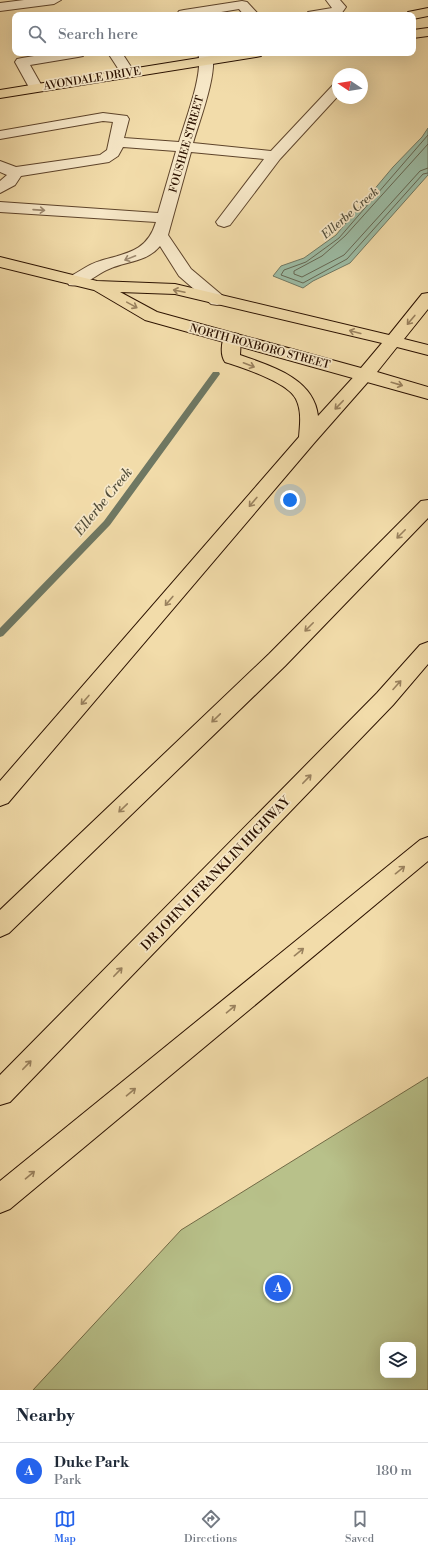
<!DOCTYPE html>
<style>
body{margin:0;font-family:"Libre Bodoni",serif;background:#f6f6f7;color:#1f2937}
.controls{position:absolute;right:12px;bottom:12px;display:grid;overflow:hidden;border-radius:8px;box-shadow:0 4px 16px #0002}
.controls button{width:36px;height:36px;display:grid;place-items:center;padding:0;border:0;border-bottom:1px solid #e0e1e3;background:#fff;color:#1f2937;font:20px sans-serif}
.compass{position:absolute;left:332px;top:68px;width:36px;height:36px;border-radius:50%;background:#fff;box-shadow:0 4px 16px #0002;rotate:282deg}
.you{position:absolute;left:290px;top:500px;width:14px;height:14px;margin:-10px;border:3px solid #fff;border-radius:50%;background:#1a73e8;box-shadow:0 0 0 6px #1a73e833}
.badge{display:grid;place-items:center;width:26px;height:26px;border-radius:50%;background:#2563eb;color:#fff;font-size:13px;font-weight:700}
.pin{position:absolute;translate:-50% -50%;border:2px solid #fff;box-shadow:0 1px 4px #0006}
.list{margin:0;padding:0;list-style:none}
h2{display:flex;justify-content:space-between;align-items:center;height:52px;margin:0;padding:0 16px;font-size:17px}
h2 small{font-size:13px;font-weight:400;color:#747a83}
.list li{display:grid;grid-template-columns:26px 1fr auto;gap:12px;align-items:center;box-sizing:border-box;height:56px;padding:0 16px;border-top:1px solid #e0e1e3}
.list b{display:block;font-size:15px;white-space:nowrap}
.list p{margin:0;font-size:13px;white-space:nowrap;color:#747a83}
.list em{font-size:13px;font-style:normal;color:#747a83}
.icon{flex:none;width:22px;height:22px;fill:none;stroke:currentColor;stroke-width:2;stroke-linecap:round;stroke-linejoin:round}
.map{position:relative;flex:none;width:428px;height:1390px;overflow:hidden}
.search{position:absolute;background:#fff;box-shadow:0 4px 16px #0002;left:12px;right:12px;top:12px;height:44px;display:flex;align-items:center;gap:10px;box-sizing:border-box;padding:0 14px;border-radius:8px;color:#747a83;font-size:15px}
.sheet{height:108px;background:#fff}
nav{display:flex;justify-content:space-around;align-items:center;box-sizing:border-box;height:56px;border-top:1px solid #e0e1e3;background:#fff;font-size:11px;color:#747a83}
nav a{display:grid;justify-items:center;gap:2px}
nav .on{color:#2563eb}
.map>svg:first-child{display:block}
.green{fill:#b8c18a;stroke:#726a46;fill-rule:evenodd}
.water{fill:#9cbca5;stroke:#6f7863}
.lines{fill:none;stroke-linecap:round;stroke-linejoin:round}
.shore{stroke:#646753;stroke-width:1}
.stream{fill:#6f7863;fill-rule:evenodd}
.minor-casing{stroke:#5e442b;stroke-width:2}
.major-casing{stroke:#2c1201;stroke-width:2}
.highway-casing{stroke:#2c1201;stroke-width:2}
.minor{fill:#f7e8c8;fill-rule:evenodd}
.major{fill:#f2dcaa;fill-rule:evenodd}
.highway{fill:#f2dcaa;fill-rule:evenodd}
.oneway{stroke:#9c886e}
.oneway2{stroke:#99815e}
.labels{text-anchor:middle;stroke-width:3.5;stroke-linejoin:round;paint-order:stroke}
.far-street-label{font-size:11px;fill:#2c1201;stroke:#f7e8c8}
.far-water-label{font-size:12px;font-style:italic;fill:#534e3a;stroke:#f7e8c8}
.street-label{font-size:13px;fill:#2c1201;stroke:#f7e8c8}
.water-label{font-size:14px;font-style:italic;fill:#534e3a;stroke:#f7e8c8}
</style>
<div class="map">
<svg width="428" height="1390" viewBox="0 0 428 1390">
<rect width="100%" height="100%" fill="#f2dcaa"/>
<filter id="stains"><feTurbulence type="fractalNoise" baseFrequency=".005" numOctaves="4"/><feColorMatrix values="0 0 0 0 .2 0 0 0 0 .09 0 0 0 0 .02 0 0 0 .5 -.17"/></filter>
<radialGradient id="worn" r=".72"><stop offset=".6" stop-color="#630" stop-opacity="0"/><stop offset="1" stop-color="#630" stop-opacity=".3"/></radialGradient>
<!-- green -->
<path class="green" d="M 428,1077 L 428,1390 L 33,1390 L 181,1230 ZM 383,1345 L 413,1345 L 413,1375 L 383,1375 Z"/>
<!-- water -->
<path class="water" d="M 428,128 L 428,175 L 350,263 L 313,281 L 303,288 L 273,276 L 281,266 L 304,258 L 336,235 L 393,167 L 422,137 Z"/>
<g class="lines">
<!-- shore -->
<path class="shore" d="M 428,135 L 339,238 L 306,262 L 284,270 L 281,275 L 303,283 L 347,259 L 423,174 L 428,173
M 428,144 L 345,236 L 322,256 L 294,271 L 294,274 L 302,277 L 344,255 L 420,171 L 428,168"/>
<!-- stream -->
<path class="stream" d="M 213,372 L 219,372 L 220,374 L 110,525 L 3,636 L 0,637 L 0,628 L 104,521 Z"/>
<defs>
<path id="minor" d="M 24,0 L 61,0 L 54,4 L 0,11 L 0,3 Z
M 326,0 L 340,0 L 346,7 L 341,14 L 336,15 L 306,15 L 308,12 L 332,8 Z
M 242,1 L 247,2 L 259,15 L 244,15 L 239,9 L 203,15 L 177,14 L 179,11 L 184,10 Z
M 52,53 L 85,53 L 83,56 L 78,57 L 30,65 L 43,88 L 41,91 L 31,91 L 15,62 L 17,59 L 22,58 Z
M 108,53 L 122,53 L 135,73 L 133,76 L 123,76 Z
M 198,53 L 212,53 C 218,73 199,122 193,143 L 271,151 L 333,85 L 338,84 L 338,96 L 280,159 L 230,225 L 224,227 L 218,225 L 216,222 L 264,159 L 191,152 L 168,235 L 191,269 L 223,296 L 225,300 L 223,304 L 217,305 L 211,304 L 179,276 L 160,246 C 147,262 127,261 109,269 C 96,274 84,288 69,285 L 67,281 L 69,277 C 79,272 89,264 100,261 C 126,253 147,252 156,222 L 0,212 L 0,202 L 158,213 L 176,151 L 123,147 L 118,156 L 109,162 L 21,176 L 15,185 L 0,193 L 0,181 L 7,175 L 0,172 L 0,161 L 16,167 L 100,155 L 107,150 L 113,122 L 103,121 L 0,139 L 0,131 L 103,113 L 127,116 L 129,119 L 124,138 L 179,142 C 185,121 204,73 198,53 Z"/>
<path id="major" d="M 428,8 L 428,16 L 413,19 L 413,15 L 406,15 L 408,12 Z
M 428,28 L 428,36 L 413,38 L 413,30 Z
M 230,53 L 263,53 L 261,56 L 256,57 L 0,98 L 0,90 Z
M 0,257 L 97,281 L 175,284 L 389,335 L 422,294 L 428,293 L 428,309 L 404,339 L 428,345 L 428,355 L 397,347 L 377,372 L 428,387 L 428,399 L 145,320 L 94,290 L 0,267 ZM 120,292 L 175,294 L 382,343 L 361,368 L 157,312 Z"/>
<path id="highway" d="M 232,333 L 238,334 L 241,338 L 240,355 C 271,366 314,378 318,416 L 359,371 L 365,370 L 371,371 L 374,375 L 315,442 L 8,803 L 0,806 L 0,781 L 299,437 C 300,425 302,411 296,399 C 288,382 243,368 225,362 C 220,355 221,341 226,334 Z
M 428,500 L 428,518 L 285,666 L 9,933 L 0,937 L 0,910 L 269,654 L 421,501 Z
M 428,642 L 428,664 L 393,705 L 10,1102 L 0,1105 L 0,1075 L 377,693 L 420,645 Z
M 428,837 L 428,861 L 10,1209 L 0,1213 L 0,1181 L 420,840 Z"/>
</defs>
<!-- minor casing -->
<use href="#minor" class="minor-casing"/>
<!-- major casing -->
<use href="#major" class="major-casing"/>
<!-- highway casing -->
<use href="#highway" class="highway-casing"/>
<!-- minor -->
<use href="#minor" class="minor"/>
<!-- major -->
<use href="#major" class="major"/>
<!-- highway -->
<use href="#highway" class="highway"/>
</g>
<!-- one-way arrows -->
<defs><path id="oneway-shaft" d="M-6 0H5M1.5-3L5.5 0L1.5 3" fill="none" stroke-width="1.6" stroke-linecap="round" stroke-linejoin="round"/></defs>
<g class="oneway">
<use href="#oneway-shaft" transform="translate(39 210) rotate(4)"/>
<use href="#oneway-shaft" transform="translate(130 258) rotate(158)"/>
</g>
<g class="oneway2">
<use href="#oneway-shaft" transform="translate(179 291) rotate(-168)"/>
<use href="#oneway-shaft" transform="translate(132 305) rotate(29)"/>
<use href="#oneway-shaft" transform="translate(411 320) rotate(130)"/>
<use href="#oneway-shaft" transform="translate(355 332) rotate(-165)"/>
<use href="#oneway-shaft" transform="translate(249 365) rotate(21)"/>
<use href="#oneway-shaft" transform="translate(397 384) rotate(16)"/>
<use href="#oneway-shaft" transform="translate(339 405) rotate(134)"/>
<use href="#oneway-shaft" transform="translate(253 502) rotate(130)"/>
<use href="#oneway-shaft" transform="translate(401 534) rotate(135)"/>
<use href="#oneway-shaft" transform="translate(169 601) rotate(130)"/>
<use href="#oneway-shaft" transform="translate(309 627) rotate(135)"/>
<use href="#oneway-shaft" transform="translate(397 685) rotate(-48)"/>
<use href="#oneway-shaft" transform="translate(85 700) rotate(131)"/>
<use href="#oneway-shaft" transform="translate(216 718) rotate(136)"/>
<use href="#oneway-shaft" transform="translate(307 779) rotate(-46)"/>
<use href="#oneway-shaft" transform="translate(123 808) rotate(136)"/>
<use href="#oneway-shaft" transform="translate(400 870) rotate(-39)"/>
<use href="#oneway-shaft" transform="translate(299 952) rotate(-39)"/>
<use href="#oneway-shaft" transform="translate(118 972) rotate(-46)"/>
<use href="#oneway-shaft" transform="translate(231 1009) rotate(-40)"/>
<use href="#oneway-shaft" transform="translate(27 1065) rotate(-46)"/>
<use href="#oneway-shaft" transform="translate(131 1092) rotate(-40)"/>
<use href="#oneway-shaft" transform="translate(30 1175) rotate(-40)"/>
</g>
<g class="labels">
<!-- far-street labels -->
<g class="far-street-label">
<text transform="translate(92 78) rotate(-9)" y="4">AVONDALE DRIVE</text>
<text transform="translate(186 144) rotate(-74)" y="4">FOUSHEE STREET</text>
<text transform="translate(260 346) rotate(15)" y="4">NORTH ROXBORO STREET</text>
</g>
<!-- far-water labels -->
<g class="far-water-label">
<text transform="translate(350 213) rotate(-41)" y="4">Ellerbe Creek</text>
</g>
<!-- street labels -->
<g class="street-label">
<text transform="translate(215 873) rotate(-46)" y="5">DR JOHN H FRANKLIN HIGHWAY</text>
</g>
<!-- water labels -->
<g class="water-label">
<text transform="translate(103 501) rotate(-51)" y="5">Ellerbe Creek</text>
</g>
</g>
<rect width="100%" height="100%" filter="url(#stains)"/>
<rect width="100%" height="100%" fill="url(#worn)"/>
</svg>
<div class="controls">
<button><svg class="icon" aria-label="layers" viewBox="0 0 24 24"><path d="M12 4l9 5-9 5-9-5zM3 14l9 5 9-5"/></svg></button>
</div>
<svg class="compass" viewBox="-18 -18 36 36"><path d="M0-13l5 13h-10z" fill="#e53935"/><path d="M0 13l5-13h-10z" fill="#747a83"/></svg>
<div class="you"></div>
<div class="pin badge" style="left:278px;top:1288px">A</div>
<div class="search"><svg class="icon" aria-label="search" viewBox="0 0 24 24"><circle cx="10" cy="10" r="6"/><path d="M15 15l6 6"/></svg>Search here</div>
</div>
<section class="sheet">
<h2>Nearby<small></small></h2>
<ul class="list">
<li><span class="badge">A</span><div><b>Duke Park</b><p>Park</p></div><em>180 m</em></li>
</ul>
</section>
<nav>
<a class="on"><svg class="icon" aria-label="map" viewBox="0 0 24 24"><path d="M3 6l6-2 6 2 6-2v14l-6 2-6-2-6 2zM9 4v14M15 6v14"/></svg>Map</a>
<a><svg class="icon" aria-label="directions" viewBox="0 0 24 24"><path d="M12 3l9 9-9 9-9-9zM9 14v-3h6M13 9l2 2-2 2"/></svg>Directions</a>
<a><svg class="icon" aria-label="saved" viewBox="0 0 24 24"><path d="M7 4h10v16l-5-4-5 4z"/></svg>Saved</a>
</nav>
